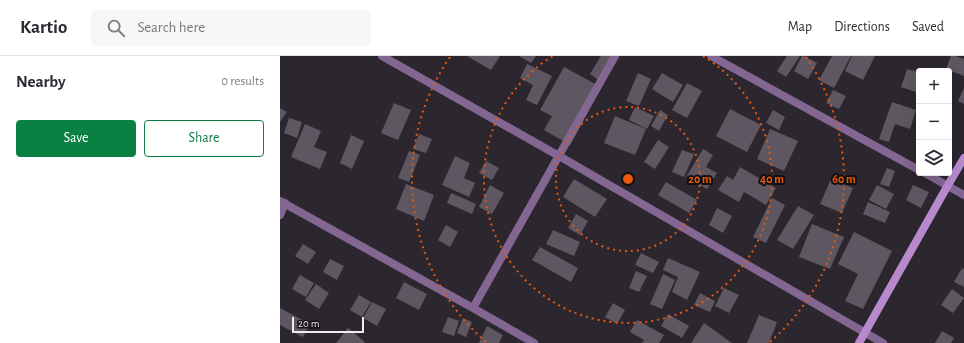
<!DOCTYPE html>
<meta charset="utf-8">
<style>
body{margin:0;font-family:"Alegreya Sans",sans-serif;background:#f7f7f7;color:#2b2b33}
.controls{position:absolute;right:12px;top:12px;display:grid;overflow:hidden;border-radius:4px;box-shadow:0 4px 16px #0002}
.controls button{width:36px;height:36px;display:grid;place-items:center;padding:0;border:0;border-bottom:1px solid #e1e1e2;background:#fff;color:#2b2b33;font:20px sans-serif}
.scale{position:absolute;left:12px;bottom:10px;width:72px;box-sizing:border-box;padding-left:4px;border:2px solid #efebf1;border-top:0;font-size:11px;line-height:14px;white-space:nowrap;color:#efebf1;-webkit-text-stroke:3px #131014;paint-order:stroke}
.list{margin:0;padding:0;list-style:none}
h2{display:flex;justify-content:space-between;align-items:center;height:52px;margin:0;padding:0 16px;font-size:17px}
h2 small{font-size:13px;font-weight:400;color:#7c7c81}
.actions{display:flex;gap:8px;padding:12px 16px}
.actions a{flex:1;padding:9px 0;border:1px solid #0b8043;border-radius:4px;text-align:center;font-size:14px;color:#0b8043}
.actions .main{background:#0b8043;color:#fff}
.icon{flex:none;width:22px;height:22px;fill:none;stroke:currentColor;stroke-width:2;stroke-linecap:round;stroke-linejoin:round}
.map{position:relative;flex:none;width:684px;height:287px;overflow:hidden}
header{display:flex;align-items:center;gap:24px;box-sizing:border-box;height:56px;padding:0 20px;background:#fff;border-bottom:1px solid #e1e1e2}
header strong{font-size:19px}
nav{display:flex;gap:22px;margin-inline-start:auto;font-size:14px}
.search{width:280px;height:36px;background:#f7f7f7;display:flex;align-items:center;gap:10px;box-sizing:border-box;padding:0 14px;border-radius:4px;color:#7c7c81;font-size:15px}
main{display:flex}
aside{flex:1;background:#fff}
.map>svg:first-child{display:block}
.building{fill:#5e5761}
.lines{fill:none;stroke-linecap:round;stroke-linejoin:round}
.street{stroke:#846692;stroke-width:8}
.secondary{stroke:#b989ce;stroke-width:8}
.ring{fill:none;stroke:#e8590c;stroke-width:2;stroke-dasharray:2 4}
.centre{fill:#e8590c;stroke:#131014;stroke-width:2}
.ring-label{font-size:12px;text-anchor:middle;font-weight:bold;fill:#e8590c;stroke:#131014;stroke-width:4;stroke-linejoin:round;paint-order:stroke}
</style>
<header>
<strong>Kartio</strong>
<div class="search"><svg class="icon" aria-label="search" viewBox="0 0 24 24"><circle cx="10" cy="10" r="6"/><path d="M15 15l6 6"/></svg>Search here</div>
<nav><a>Map</a><a>Directions</a><a>Saved</a></nav>
</header>
<main>
<aside>
<h2>Nearby<small>0 results</small></h2>
<ul class="list">
</ul>
<div class="actions"><a class="main">Save</a><a>Share</a></div>
</aside>
<div class="map">
<svg width="684" height="287" viewBox="0 0 684 287">
<rect width="100%" height="100%" fill="#2c262f"/>
<!-- building -->
<path class="building" d="M 187,0 L 220,0 L 211,14 Z
M 239,0 L 256,0 L 251,7 Z
M 321,0 L 333,0 L 320,25 L 310,18 Z
M 507,0 L 520,0 L 506,21 L 497,15 Z
M 522,0 L 524,0 L 537,7 L 528,23 L 514,15 Z
M 552,0 L 571,0 L 554,32 L 539,24 Z
M 572,0 L 595,0 L 583,24 L 565,15 Z
M 671,0 L 675,0 L 684,3 L 684,20 L 666,13 Z
M 247,8 L 272,20 L 257,49 L 246,44 L 253,29 L 240,22 Z
M 284,11 L 319,30 L 301,63 L 304,64 L 290,89 L 264,74 L 272,60 L 260,54 Z
M 627,13 L 639,16 L 639,37 L 621,31 Z
M 358,17 L 371,23 L 359,50 L 346,45 Z
M 382,17 L 403,29 L 393,46 L 372,33 Z
M 407,27 L 422,35 L 407,62 L 392,54 Z
M 684,32 L 684,48 L 678,45 Z
M 553,34 L 566,40 L 559,53 L 546,47 Z
M 612,46 L 636,54 L 630,73 L 615,68 L 609,86 L 599,83 Z
M 114,47 L 131,54 L 118,84 L 101,77 Z
M 355,51 L 374,60 L 367,73 L 349,64 Z
M 0,52 L 7,56 L 0,66 Z
M 450,53 L 481,69 L 467,96 L 436,80 Z
M 380,54 L 388,59 L 379,75 L 371,70 Z
M 493,54 L 505,61 L 499,74 L 486,67 Z
M 335,60 L 366,73 L 355,99 L 324,87 Z
M 9,62 L 22,66 L 17,82 L 4,77 Z
M 25,68 L 41,75 L 34,91 L 47,96 L 40,113 L 11,101 Z
M 490,73 L 518,85 L 504,115 L 477,103 Z
M 139,78 L 152,83 L 146,97 L 133,93 Z
M 71,79 L 84,85 L 72,113 L 60,107 Z
M 378,84 L 389,91 L 375,113 L 364,106 Z
M 423,93 L 433,99 L 426,111 L 437,117 L 427,133 L 406,121 Z
M 402,94 L 414,98 L 404,121 L 392,116 Z
M 129,95 L 140,99 L 129,126 L 118,122 Z
M 175,100 L 190,107 L 184,122 L 195,127 L 189,141 L 162,129 Z
M 206,105 L 219,112 L 212,124 L 199,117 Z
M 460,111 L 496,132 L 486,149 L 464,136 L 459,146 L 438,134 L 447,120 L 453,124 Z
M 607,112 L 615,115 L 609,131 L 600,128 Z
M 294,123 L 327,143 L 315,161 L 283,141 Z
M 551,123 L 573,132 L 562,157 L 540,148 Z
M 386,126 L 417,144 L 409,157 L 378,139 Z
M 126,128 L 154,139 L 144,165 L 116,153 Z
M 210,129 L 224,137 L 212,158 L 199,151 Z
M 597,129 L 614,138 L 606,153 L 589,144 Z
M 633,129 L 649,136 L 641,152 L 626,144 Z
M 171,137 L 196,148 L 192,158 L 167,147 Z
M 492,142 L 505,149 L 486,187 L 473,181 Z
M 588,146 L 610,156 L 605,167 L 583,158 Z
M 518,150 L 534,159 L 513,193 L 497,184 Z
M 437,152 L 452,160 L 443,177 L 429,169 Z
M 296,158 L 308,165 L 300,179 L 288,172 Z
M 532,168 L 564,181 L 550,213 L 519,201 Z
M 166,169 L 178,176 L 170,191 L 158,184 Z
M 273,174 L 300,186 L 294,200 L 266,188 Z
M 574,176 L 612,195 L 583,253 L 565,245 L 578,218 L 558,208 Z
M 23,188 L 36,196 L 28,208 L 15,200 Z
M 260,191 L 298,212 L 291,226 L 252,204 Z
M 361,197 L 379,206 L 373,217 L 355,209 Z
M 388,202 L 420,216 L 407,244 L 392,236 L 398,221 L 383,214 Z
M 50,203 L 64,210 L 57,224 L 43,216 Z
M 682,212 L 684,213 L 684,231 L 674,226 Z
M 356,215 L 367,220 L 359,236 L 349,232 Z
M 383,218 L 395,224 L 382,253 L 370,248 Z
M 20,219 L 34,227 L 26,241 L 12,233 Z
M 124,226 L 147,238 L 139,254 L 116,242 Z
M 36,228 L 49,237 L 39,253 L 25,244 Z
M 444,232 L 459,239 L 449,257 L 435,250 Z
M 672,233 L 684,242 L 673,257 L 661,249 Z
M 420,237 L 435,245 L 430,256 L 414,249 Z
M 79,239 L 91,246 L 82,261 L 70,254 Z
M 92,246 L 106,253 L 97,270 L 83,262 Z
M 333,247 L 345,254 L 337,268 L 325,261 Z
M 0,252 L 30,268 L 23,281 L 0,269 Z
M 388,258 L 409,270 L 402,282 L 381,270 Z
M 479,259 L 497,266 L 489,287 L 467,287 Z
M 168,261 L 179,265 L 174,280 L 162,276 Z
M 183,262 L 192,266 L 186,281 L 177,277 Z
M 357,264 L 384,279 L 379,287 L 362,287 L 364,284 L 350,276 Z
M 424,267 L 452,287 L 411,287 Z
M 207,270 L 223,279 L 219,287 L 199,287 Z
M 68,272 L 85,286 L 84,287 L 56,287 Z
M 662,275 L 674,282 L 671,287 L 655,287 Z"/>
<g class="lines">
<!-- street -->
<path class="street" d="M 102,0 L 279,100 L 603,287
M 431,0 L 639,114
M 645,117 L 684,139
M 0,145 L 193,252 L 254,287
M 0,159 L 5,147
M 193,252 L 335,0"/>
<!-- secondary -->
<path class="secondary" d="M 579,287 L 668,129 L 684,102"/>
</g>
<!-- distance rings -->
<g class="ring">
<circle cx="348" cy="123" r="72"/>
<path d="M423 0A144 144 0 1 1 273 0"/>
<path d="M206 286A216 216 0 0 1 170 1M526 1A216 216 0 0 1 490 286"/>
</g>
<circle cx="348" cy="123" r="6" class="centre"/>
<g class="ring-label">
<text x="420" y="127">20 m</text>
<text x="492" y="127">40 m</text>
<text x="564" y="127">60 m</text>
</g>
</svg>
<div class="controls">
<button>+</button>
<button>−</button>
<button><svg class="icon" aria-label="layers" viewBox="0 0 24 24"><path d="M12 4l9 5-9 5-9-5zM3 14l9 5 9-5"/></svg></button>
</div>
<div class="scale">20 m</div>
</div>
</main>
